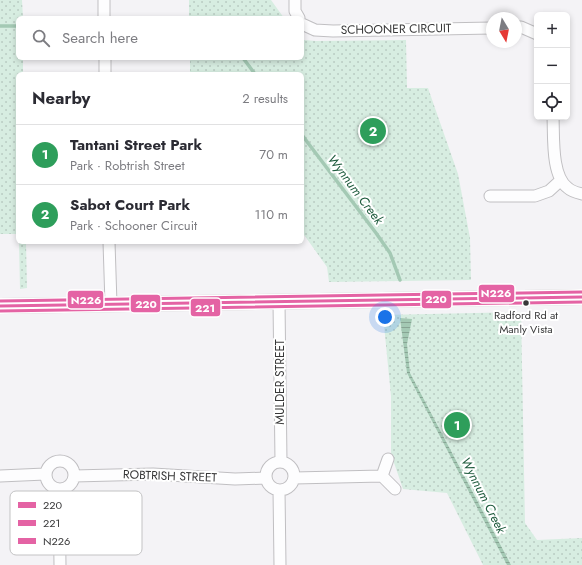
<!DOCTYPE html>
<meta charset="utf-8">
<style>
body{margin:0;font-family:Jost,sans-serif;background:#f7f7f7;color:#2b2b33}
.controls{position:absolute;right:12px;top:12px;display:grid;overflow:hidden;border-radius:6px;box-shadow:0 2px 6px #0003}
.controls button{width:36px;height:36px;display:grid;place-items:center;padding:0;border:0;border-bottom:1px solid #e1e1e2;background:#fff;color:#2b2b33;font:20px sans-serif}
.compass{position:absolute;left:486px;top:12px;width:36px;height:36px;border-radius:50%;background:#fff;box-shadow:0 2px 6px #0003;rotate:170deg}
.you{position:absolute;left:385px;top:317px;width:14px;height:14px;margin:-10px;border:3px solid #fff;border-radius:50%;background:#1a73e8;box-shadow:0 0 0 6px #1a73e833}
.badge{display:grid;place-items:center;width:26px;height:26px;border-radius:50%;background:#7a797b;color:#fff;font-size:13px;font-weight:700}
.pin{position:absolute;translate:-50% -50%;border:2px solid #fff;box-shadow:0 1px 4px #0006}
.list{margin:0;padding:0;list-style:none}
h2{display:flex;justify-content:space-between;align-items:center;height:52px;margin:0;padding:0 16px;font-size:17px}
h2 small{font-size:13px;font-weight:400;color:#7c7c81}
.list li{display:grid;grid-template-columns:26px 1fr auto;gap:12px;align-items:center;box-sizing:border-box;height:60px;padding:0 16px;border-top:1px solid #e1e1e2}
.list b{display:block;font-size:15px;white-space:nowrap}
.list p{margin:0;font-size:13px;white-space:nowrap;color:#7c7c81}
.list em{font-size:13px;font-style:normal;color:#7c7c81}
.icon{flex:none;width:22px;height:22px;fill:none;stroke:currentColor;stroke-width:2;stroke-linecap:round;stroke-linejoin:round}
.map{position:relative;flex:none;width:582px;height:565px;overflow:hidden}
.search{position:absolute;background:#fff;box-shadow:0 2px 6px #0003;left:16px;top:16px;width:288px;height:44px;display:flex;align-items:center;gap:10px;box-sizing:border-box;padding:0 14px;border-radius:6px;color:#7c7c81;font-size:15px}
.panel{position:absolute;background:#fff;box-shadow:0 2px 6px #0003;left:16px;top:72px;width:288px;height:172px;border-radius:6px}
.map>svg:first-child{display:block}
.park{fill:url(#park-dots)}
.water{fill:url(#water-rules)}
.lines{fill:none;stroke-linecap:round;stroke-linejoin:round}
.stream{stroke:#a4c9b4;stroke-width:3.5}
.minor-casing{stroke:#c0bfc2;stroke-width:13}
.tertiary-casing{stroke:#c0bfc2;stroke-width:16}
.minor{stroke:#fdfdfe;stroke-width:11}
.tertiary{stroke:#fdfdfe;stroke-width:14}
.bus-1-casing{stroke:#fff;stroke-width:6}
.bus-2-casing{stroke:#fff;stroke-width:6}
.bus-3-casing{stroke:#fff;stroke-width:6}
.bus-1{stroke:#e463a4;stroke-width:3}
.bus-2{stroke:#e463a4;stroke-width:3}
.bus-3{stroke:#e463a4;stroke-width:3}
.bus-dot{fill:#383839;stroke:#fff;stroke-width:1.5}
.labels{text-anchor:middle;stroke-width:4;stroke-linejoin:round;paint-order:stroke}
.bus-label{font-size:11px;fill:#383839;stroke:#fff}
.street-label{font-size:12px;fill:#383839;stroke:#fff}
.water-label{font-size:13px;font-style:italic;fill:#1e5b3d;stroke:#fff}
.key{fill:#fff;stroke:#c3c3c4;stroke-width:1}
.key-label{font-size:11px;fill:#383839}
.line-badge{stroke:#fff;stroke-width:1.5}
.badge-label{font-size:11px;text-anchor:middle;font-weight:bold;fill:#fff}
</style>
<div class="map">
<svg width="582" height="565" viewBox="0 0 582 565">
<defs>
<pattern id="park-dots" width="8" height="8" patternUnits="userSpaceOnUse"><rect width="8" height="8" fill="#d7ede1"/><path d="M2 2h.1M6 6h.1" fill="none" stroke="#b9ccc2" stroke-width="1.8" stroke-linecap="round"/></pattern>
<pattern id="water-rules" width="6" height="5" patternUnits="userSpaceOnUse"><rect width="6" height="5" fill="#a4c9b4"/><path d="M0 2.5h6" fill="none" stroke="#87a493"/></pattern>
</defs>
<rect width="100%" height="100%" fill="#f4f3f6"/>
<!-- park -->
<path class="park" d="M 0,0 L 22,0 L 23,18 L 18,18 L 18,58 L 23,58 L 23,74 L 18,74 L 18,234 L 0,234 Z
M 189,0 L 271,0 L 284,18 L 189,18 Z
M 302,38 L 304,40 L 316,41 L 406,40 L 407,88 L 428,88 L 458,174 L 470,238 L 471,280 L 329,282 L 327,267 L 302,232 L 302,74 L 190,74 L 190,58 L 302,58 Z
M 19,242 L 26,242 L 27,288 L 20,289 Z
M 521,312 L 525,523 L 537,540 L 582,538 L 582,565 L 483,565 L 447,493 L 403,489 L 391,454 L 391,396 L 383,315 Z"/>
<!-- water -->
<path class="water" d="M 400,318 L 412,319 L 407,344 L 410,373 L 511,565 L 507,565 L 407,373 Z"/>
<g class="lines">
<!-- stream -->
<path class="stream" d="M 0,26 L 18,26
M 243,58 L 255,74
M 302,135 L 376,233 L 390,253 L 400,280"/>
<defs>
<path id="minor" d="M 104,0 L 104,18
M 295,0 L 295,11 L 299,18
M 302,24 L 315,30 L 333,31 L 492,28
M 516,27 L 521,27 L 537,34
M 105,58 L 105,74
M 553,117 C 554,136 551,176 568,188 C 571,191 578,193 582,194
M 490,196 L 535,196 L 549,191 L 561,180
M 109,242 L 111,304
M 279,302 L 281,462
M 388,459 L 382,476 L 395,489
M46 475a14 14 0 1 1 28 0a14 14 0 1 1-28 0Z
M266 476a14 14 0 1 1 28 0a14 14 0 1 1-28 0Z
M 0,476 L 45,474
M 74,476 L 153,474 L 235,479 L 266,478
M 294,478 L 382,476
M 59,489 L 60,565
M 279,490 L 280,565"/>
<path id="tertiary" d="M 0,306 L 582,297"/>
</defs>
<!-- minor casing -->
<use href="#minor" class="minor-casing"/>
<!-- tertiary casing -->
<use href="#tertiary" class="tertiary-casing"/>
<!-- minor -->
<use href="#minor" class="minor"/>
<!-- tertiary -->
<use href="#tertiary" class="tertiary"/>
<defs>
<path id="bus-1" d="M 0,306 L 582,297"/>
<path id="bus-2" d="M 0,311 L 582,302"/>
<path id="bus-3" d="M 0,301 L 582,292"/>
</defs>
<!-- bus-1 casing -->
<use href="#bus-1" class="bus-1-casing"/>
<!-- bus-2 casing -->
<use href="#bus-2" class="bus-2-casing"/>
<!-- bus-3 casing -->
<use href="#bus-3" class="bus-3-casing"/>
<!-- bus-1 -->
<use href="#bus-1" class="bus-1"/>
<!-- bus-2 -->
<use href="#bus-2" class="bus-2"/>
<!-- bus-3 -->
<use href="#bus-3" class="bus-3"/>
</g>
<!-- markers -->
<circle class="bus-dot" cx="526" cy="303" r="3.5"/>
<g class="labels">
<!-- bus labels -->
<g class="bus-label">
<text x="526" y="319">Radford Rd at<tspan x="526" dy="14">Manly Vista</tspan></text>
</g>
<!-- street labels -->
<g class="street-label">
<text transform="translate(396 29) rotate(-1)" y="4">SCHOONER CIRCUIT</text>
<text transform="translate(280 382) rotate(-90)" y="4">MULDER STREET</text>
<text transform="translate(170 476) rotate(2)" y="4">ROBTRISH STREET</text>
</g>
<!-- water labels -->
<g class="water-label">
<text transform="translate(356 189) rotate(53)" y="5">Wynnum Creek</text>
<text transform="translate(484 495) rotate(63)" y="5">Wynnum Creek</text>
</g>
</g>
<!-- legend -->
<rect x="10" y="491" width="132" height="64" rx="6" class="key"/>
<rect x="18" y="502" width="18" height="6" fill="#e463a4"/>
<rect x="18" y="520" width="18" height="6" fill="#e463a4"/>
<rect x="18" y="538" width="18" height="6" fill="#e463a4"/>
<g class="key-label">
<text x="43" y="509">220</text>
<text x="43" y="527">221</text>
<text x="43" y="545">N226</text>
</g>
<g class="line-badge">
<rect x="478" y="284" width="37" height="19" rx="4" fill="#e463a4"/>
<rect x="421" y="290" width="31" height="19" rx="4" fill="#e463a4"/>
<rect x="67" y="290" width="37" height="19" rx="4" fill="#e463a4"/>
<rect x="130" y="294" width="31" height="19" rx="4" fill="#e463a4"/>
<rect x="190" y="298" width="31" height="19" rx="4" fill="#e463a4"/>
</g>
<g class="badge-label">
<text x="496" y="297">N226</text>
<text x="436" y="303">220</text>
<text x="86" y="304">N226</text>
<text x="146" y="308">220</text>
<text x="205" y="312">221</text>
</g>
</svg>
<div class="controls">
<button>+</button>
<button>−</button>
<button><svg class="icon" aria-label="locate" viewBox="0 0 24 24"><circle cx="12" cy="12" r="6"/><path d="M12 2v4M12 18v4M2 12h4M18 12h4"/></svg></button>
</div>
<svg class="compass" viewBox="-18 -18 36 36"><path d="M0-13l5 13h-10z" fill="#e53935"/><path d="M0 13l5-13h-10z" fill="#7c7c81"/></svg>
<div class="you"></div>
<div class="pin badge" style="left:457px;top:425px;background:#2e9e5b">1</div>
<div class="pin badge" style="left:373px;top:131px;background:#2e9e5b">2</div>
<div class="search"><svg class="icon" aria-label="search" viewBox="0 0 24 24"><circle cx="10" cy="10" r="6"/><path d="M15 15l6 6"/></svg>Search here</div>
<section class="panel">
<h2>Nearby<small>2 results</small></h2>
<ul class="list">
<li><span class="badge" style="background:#2e9e5b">1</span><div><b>Tantani Street Park</b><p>Park · Robtrish Street</p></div><em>70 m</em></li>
<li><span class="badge" style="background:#2e9e5b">2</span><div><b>Sabot Court Park</b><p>Park · Schooner Circuit</p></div><em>110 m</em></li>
</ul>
</section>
</div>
